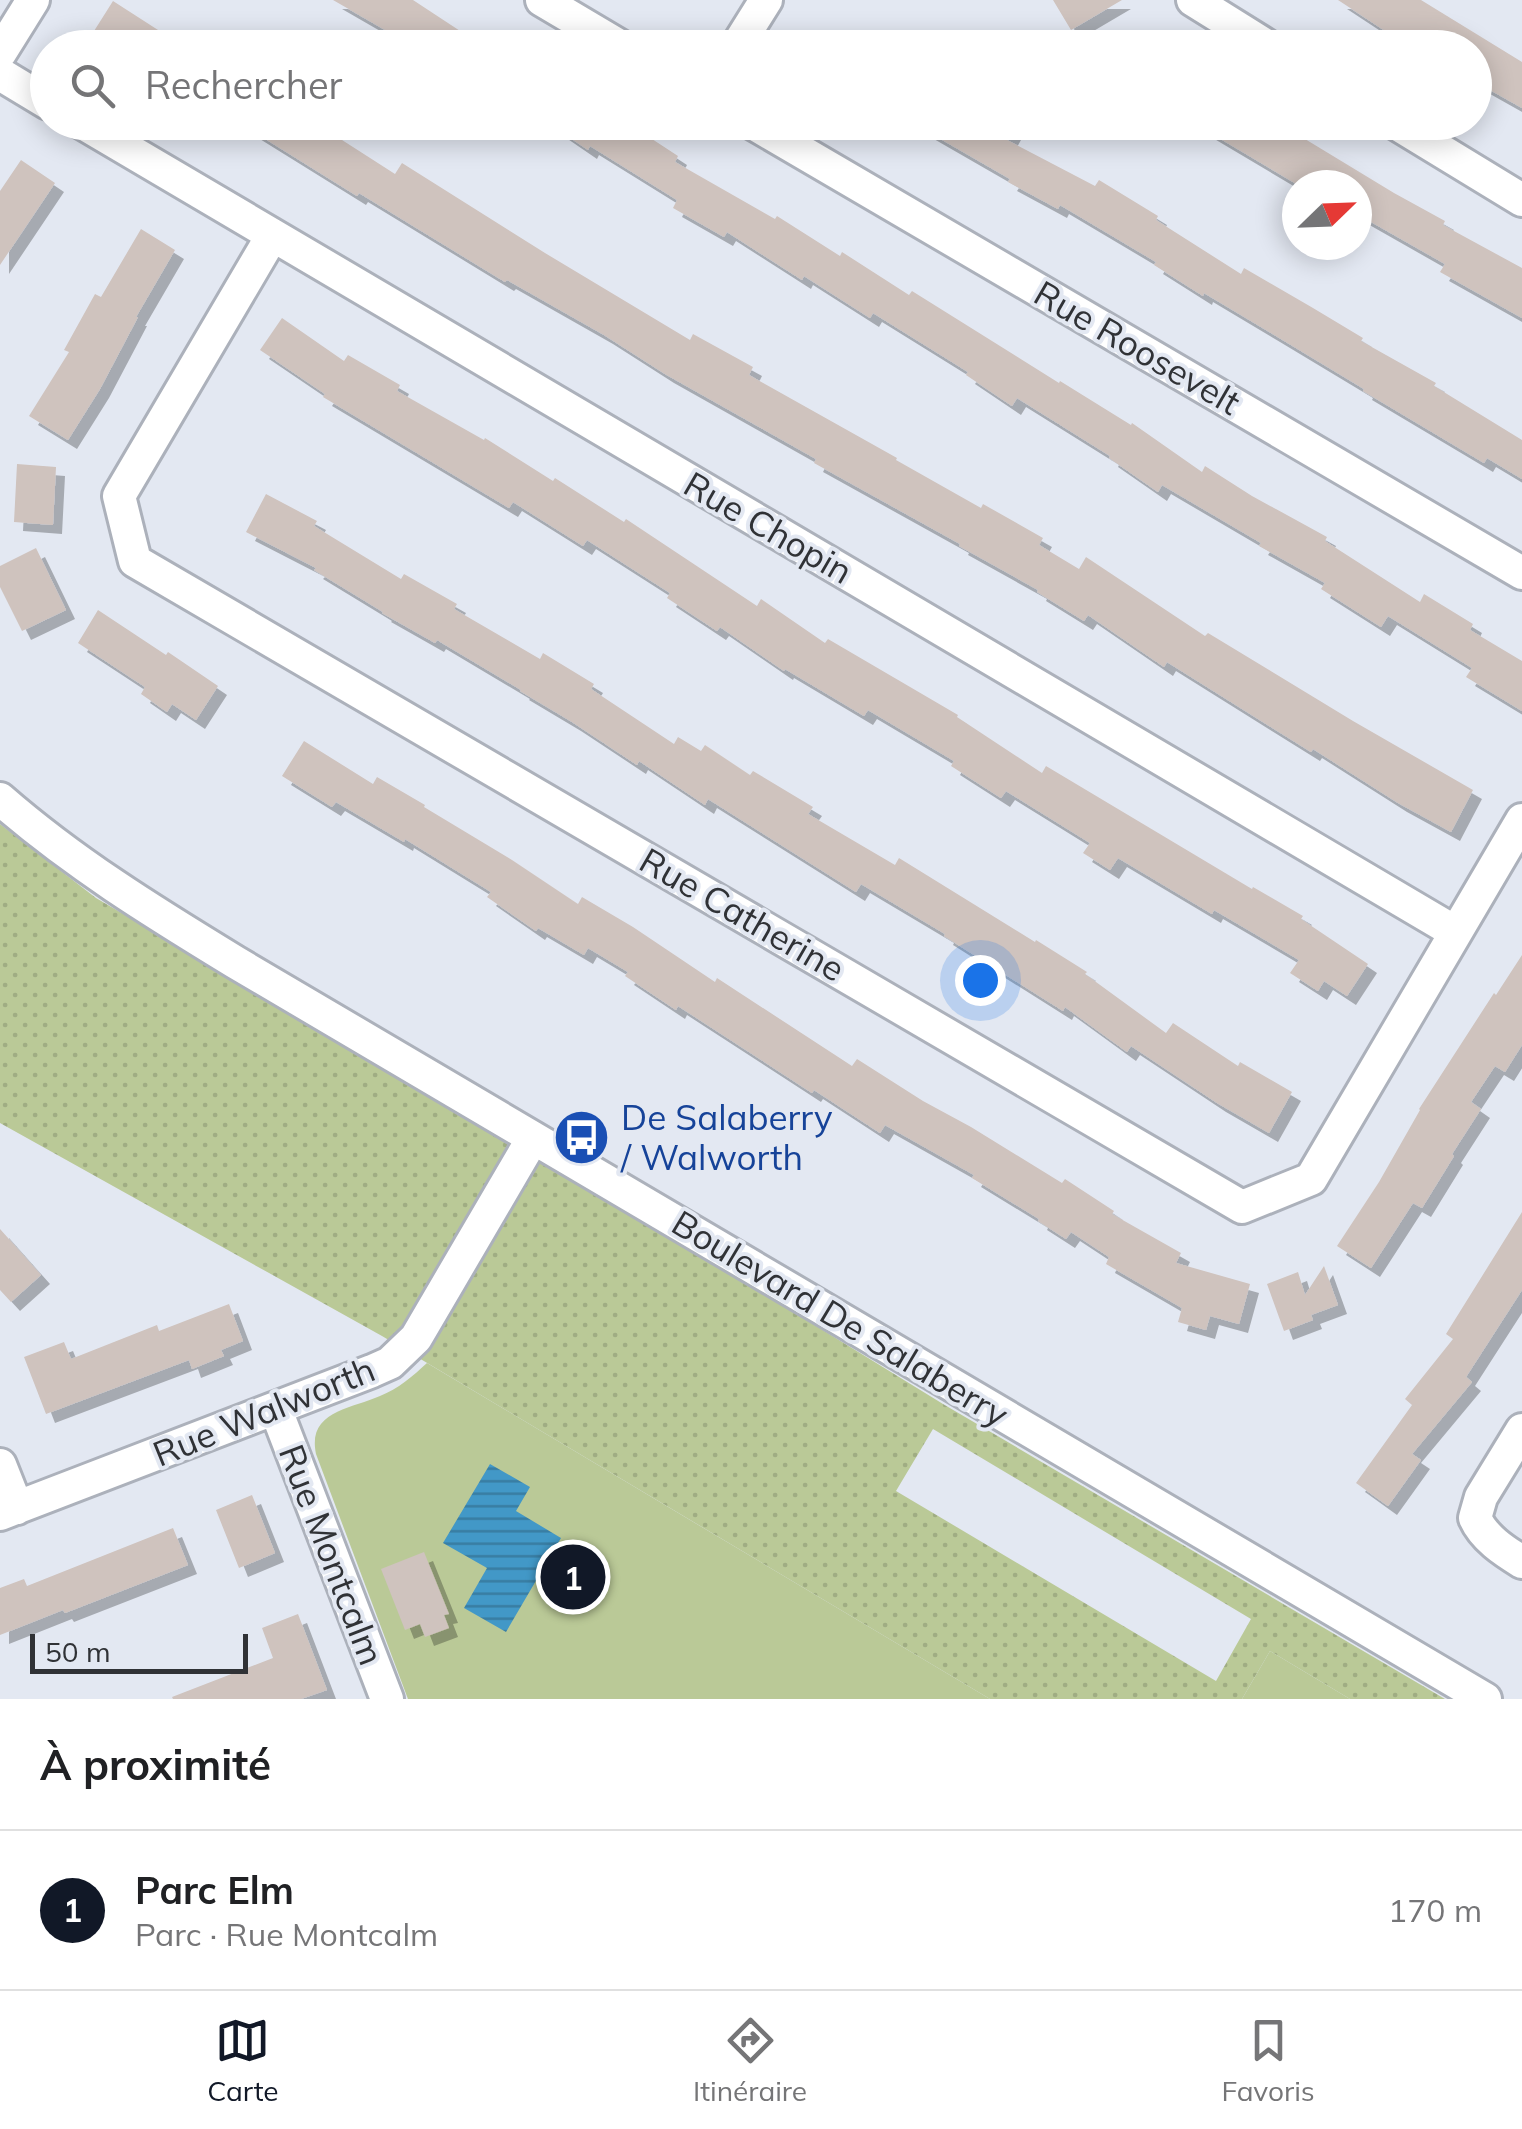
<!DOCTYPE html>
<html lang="fr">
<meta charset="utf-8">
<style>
body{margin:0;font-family:Mulish,sans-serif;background:#f2f2f2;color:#202124}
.compass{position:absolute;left:1282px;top:170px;width:90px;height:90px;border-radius:50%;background:#fff;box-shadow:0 5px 25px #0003;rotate:67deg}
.scale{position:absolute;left:30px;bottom:25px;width:218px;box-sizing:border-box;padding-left:10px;border:5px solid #303236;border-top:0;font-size:28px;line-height:35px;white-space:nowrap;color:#303236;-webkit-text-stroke:8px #e3e8f2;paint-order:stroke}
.you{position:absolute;left:980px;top:980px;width:35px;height:35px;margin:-25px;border:8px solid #fff;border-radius:50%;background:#1a73e8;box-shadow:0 0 0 15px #1a73e833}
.badge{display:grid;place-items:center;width:65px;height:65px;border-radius:50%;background:#111827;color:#fff;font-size:32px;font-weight:700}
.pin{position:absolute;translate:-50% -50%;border:5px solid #fff;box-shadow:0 2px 10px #0006}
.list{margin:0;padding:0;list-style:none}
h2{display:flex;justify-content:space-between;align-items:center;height:130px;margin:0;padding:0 40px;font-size:42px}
h2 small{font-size:32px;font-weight:400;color:#757577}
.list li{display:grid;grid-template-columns:65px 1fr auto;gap:30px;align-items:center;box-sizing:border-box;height:160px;padding:0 40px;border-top:2px solid #e0e0e0}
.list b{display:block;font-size:38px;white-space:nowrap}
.list p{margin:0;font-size:32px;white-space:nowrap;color:#757577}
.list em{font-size:32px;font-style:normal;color:#757577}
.icon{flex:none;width:55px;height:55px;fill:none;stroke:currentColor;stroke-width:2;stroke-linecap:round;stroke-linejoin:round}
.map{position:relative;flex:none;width:1522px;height:1699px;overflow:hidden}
.search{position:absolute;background:#fff;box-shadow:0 5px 25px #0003;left:30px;right:30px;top:30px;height:110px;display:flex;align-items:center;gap:25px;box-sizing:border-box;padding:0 35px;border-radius:55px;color:#757577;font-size:38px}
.sheet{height:290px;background:#fff}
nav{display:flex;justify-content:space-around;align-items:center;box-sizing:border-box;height:140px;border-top:2px solid #e0e0e0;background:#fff;font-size:28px;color:#757577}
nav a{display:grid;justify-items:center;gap:5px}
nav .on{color:#111827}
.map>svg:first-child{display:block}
.grass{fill:url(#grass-dots);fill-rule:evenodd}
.green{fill:#bac997}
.water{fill:url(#water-rules)}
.building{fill:#cfc3be;filter:url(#shadow)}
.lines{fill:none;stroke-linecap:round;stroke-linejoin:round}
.minor-casing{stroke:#acb1bb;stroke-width:38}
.minor{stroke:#fff;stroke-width:32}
.labels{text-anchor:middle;stroke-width:8;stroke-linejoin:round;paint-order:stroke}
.street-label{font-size:35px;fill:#303236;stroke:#e3e8f2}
.transit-label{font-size:35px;fill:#164399;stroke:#e3e8f2;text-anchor:start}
</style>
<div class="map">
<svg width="1522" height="1699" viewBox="0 0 1522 1699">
<defs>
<pattern id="grass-dots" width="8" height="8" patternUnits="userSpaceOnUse" patternTransform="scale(2.5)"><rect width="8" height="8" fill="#bac997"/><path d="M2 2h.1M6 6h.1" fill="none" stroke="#a0ad83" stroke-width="1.8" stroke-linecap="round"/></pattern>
<pattern id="water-rules" width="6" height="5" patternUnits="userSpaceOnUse" patternTransform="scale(2.5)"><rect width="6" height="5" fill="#4298c7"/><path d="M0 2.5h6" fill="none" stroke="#387da2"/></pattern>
<filter id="shadow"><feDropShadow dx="9" dy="9" stdDeviation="0" flood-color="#0004"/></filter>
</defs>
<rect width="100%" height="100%" fill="#e3e8f2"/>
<!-- grass -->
<path class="grass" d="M 0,824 L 96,898 L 587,1185 L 943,1404 L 1445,1699 L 1350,1699 L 1270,1651 L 1242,1699 L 990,1699 L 382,1336 L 0,1123 ZM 933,1429 L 1251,1619 L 1216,1681 L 896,1491 Z"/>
<!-- green -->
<path class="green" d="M 427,1363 L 990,1699 L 408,1699 L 316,1454 C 307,1411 351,1409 380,1396 C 398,1389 413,1376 427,1363 Z
M 1270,1651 L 1350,1699 L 1242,1699 Z"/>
<!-- water -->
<path class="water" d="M 490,1464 L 530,1487 L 516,1511 L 561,1538 L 506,1632 L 464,1608 L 487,1568 L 443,1543 Z"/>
<!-- building -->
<path class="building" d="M 333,0 L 413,0 L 486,48 L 383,48 L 392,34 Z
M 1053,0 L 1122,0 L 1071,30 Z
M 1338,0 L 1421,0 L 1522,62 L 1522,108 L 1474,81 L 1474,48 L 1411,48 Z
M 113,1 L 186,48 L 102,48 L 89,39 Z
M 238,122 L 314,122 L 395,174 L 402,163 L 545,253 L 690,340 L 693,334 L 753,367 L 749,375 L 897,458 L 896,460 L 981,508 L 983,504 L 1043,538 L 1039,545 L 1079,569 L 1086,557 L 1205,636 L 1208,633 L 1353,721 L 1473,790 L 1451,832 L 1398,803 L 1313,749 L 1311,752 L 1167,662 L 1164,667 L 1088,615 L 1084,621 L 1037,592 L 1038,590 L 959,546 L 960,544 L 814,463 L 816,459 L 665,374 L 604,335 L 507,280 L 505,282 L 359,193 L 357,196 Z
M 547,122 L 626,122 L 678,156 L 675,162 L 775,219 L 777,216 L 840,256 L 842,252 L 909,295 L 912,291 L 1059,383 L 1060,381 L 1131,425 L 1132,423 L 1202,472 L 1205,466 L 1252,496 L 1327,537 L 1325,541 L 1420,602 L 1424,594 L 1473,624 L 1470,630 L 1522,661 L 1522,711 L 1466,677 L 1472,668 L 1388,616 L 1381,627 L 1321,589 L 1325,583 L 1259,546 L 1261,543 L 1162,485 L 1158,492 L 1109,458 L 1110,456 L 1017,398 L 1012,406 L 966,375 L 968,372 L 873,313 L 870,318 L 804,276 L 802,280 L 727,232 L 724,237 L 673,208 L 677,200 L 590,146 L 588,150 Z
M 911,122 L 1017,122 L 1007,140 L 1095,186 L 1099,180 L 1158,216 L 1156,220 L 1241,274 L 1244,268 L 1313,308 L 1363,338 L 1361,341 L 1436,383 L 1434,386 L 1522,440 L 1522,479 L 1487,458 L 1484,463 L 1363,391 L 1364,389 L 1271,333 L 1204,293 L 1203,296 L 1154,265 L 1156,262 L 1060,205 L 1058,209 L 1008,182 L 1010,179 Z
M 1192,122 L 1277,122 L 1394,193 L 1445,221 L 1443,225 L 1522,268 L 1522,318 L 1440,272 L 1445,264 L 1357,214 L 1357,185 L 1298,185 Z
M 21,160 L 55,183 L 0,265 L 0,191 Z
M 141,229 L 175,250 L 136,317 L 138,317 L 100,389 L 68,440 L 29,416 L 69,352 L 64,350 L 95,294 L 101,297 Z
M 282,318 L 344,361 L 348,355 L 400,385 L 397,391 L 484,440 L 485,438 L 553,481 L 555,478 L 624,522 L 626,519 L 757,606 L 761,599 L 825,643 L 828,639 L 958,715 L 957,717 L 1042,773 L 1046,766 L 1252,889 L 1253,887 L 1303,916 L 1301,919 L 1368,964 L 1347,996 L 1324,981 L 1318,991 L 1290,973 L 1299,960 L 1214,910 L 1212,914 L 1118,858 L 1110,870 L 1083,853 L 1090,843 L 1006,791 L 1001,798 L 951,766 L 954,761 L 868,710 L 864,716 L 785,669 L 784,671 L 720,627 L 717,631 L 667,598 L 670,593 L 587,540 L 583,546 L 513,502 L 509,508 L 323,397 L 325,394 L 260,350 Z
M 17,464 L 56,467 L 53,525 L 14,522 Z
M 266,494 L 317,521 L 314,526 L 401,579 L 404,574 L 457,604 L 454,609 L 540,659 L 543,653 L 594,684 L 591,689 L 674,744 L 678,737 L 701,751 L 705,745 L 750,775 L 753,771 L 813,807 L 808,814 L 895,865 L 899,858 L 1035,942 L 1036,940 L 1087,972 L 1085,974 L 1166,1033 L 1173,1023 L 1238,1066 L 1240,1062 L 1292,1092 L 1269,1133 L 1217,1103 L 1131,1046 L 1127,1052 L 1065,1007 L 1063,1011 L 944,936 L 945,934 L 861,884 L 856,892 L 708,799 L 705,805 L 639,761 L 637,765 L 572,722 L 520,691 L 521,690 L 437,640 L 435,643 L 382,613 L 383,612 L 314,570 L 316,568 L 246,532 Z
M 36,548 L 66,610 L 22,631 L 0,587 L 0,566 Z
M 98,610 L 166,655 L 168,652 L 218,686 L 196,720 L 172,704 L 167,712 L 141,694 L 145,687 L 78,643 Z
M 304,741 L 373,784 L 377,777 L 425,805 L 424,807 L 512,860 L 578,904 L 582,897 L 633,927 L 715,982 L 717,978 L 852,1066 L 857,1059 L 923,1101 L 971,1127 L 1062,1183 L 1065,1179 L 1114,1211 L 1112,1214 L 1181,1253 L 1176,1263 L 1250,1284 L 1239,1324 L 1210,1316 L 1206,1330 L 1178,1322 L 1182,1308 L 1106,1264 L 1109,1257 L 1071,1232 L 1066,1239 L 1038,1221 L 1039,1219 L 972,1178 L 974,1175 L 885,1125 L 880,1133 L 814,1090 L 812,1093 L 678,1006 L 676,1010 L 625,976 L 628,972 L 588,948 L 584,955 L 538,928 L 536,931 L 487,897 L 491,892 L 405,839 L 404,842 L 336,802 L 332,807 L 282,776 Z
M 1522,955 L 1522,1045 L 1505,1072 L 1495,1066 L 1471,1102 L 1481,1109 L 1452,1154 L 1454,1156 L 1422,1208 L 1413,1203 L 1371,1268 L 1337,1246 L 1379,1182 L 1420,1110 L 1419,1109 L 1494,993 L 1496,995 Z
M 1522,1212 L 1522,1290 L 1466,1377 L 1472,1382 L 1412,1454 L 1421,1460 L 1388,1506 L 1356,1483 L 1412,1405 L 1405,1399 L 1453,1339 L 1446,1334 Z
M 0,1229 L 41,1275 L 11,1302 L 0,1290 Z
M 1324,1266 L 1338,1305 L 1311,1315 L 1313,1320 L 1284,1331 L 1267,1284 L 1298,1272 L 1305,1295 Z
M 229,1304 L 243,1341 L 221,1350 L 224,1356 L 192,1369 L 189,1360 L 46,1414 L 24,1357 L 64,1342 L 71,1359 L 157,1325 L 159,1331 Z
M 252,1495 L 275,1553 L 239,1568 L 216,1510 Z
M 173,1528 L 188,1565 L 65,1613 L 63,1610 L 0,1635 L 0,1588 L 24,1579 L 27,1586 Z
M 424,1552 L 449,1614 L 444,1615 L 449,1628 L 425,1637 L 420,1624 L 405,1630 L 381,1569 Z
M 298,1614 L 327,1690 L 301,1699 L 173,1699 L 172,1697 L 273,1658 L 262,1628 Z"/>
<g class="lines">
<defs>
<path id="minor" d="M 542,0 L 623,48
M 1193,0 L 1270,48
M 736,48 L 766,0
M 0,53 L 33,0
M 0,74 L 48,103
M 81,122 L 1455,932
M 751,122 L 1522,573
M 1394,122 L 1522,200
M 272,236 L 119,496 L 135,561 L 1242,1207 L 1311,1179 L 1522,820
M 0,799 C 72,862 153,912 235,962 L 1485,1699
M 276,1410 L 387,1699
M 1522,1430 L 1481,1497 L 1475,1518 C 1484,1538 1504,1551 1522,1562
M 0,1465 L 17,1508
M 0,1514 L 372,1371 L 390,1363 L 416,1338 L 533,1138"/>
</defs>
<!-- minor casing -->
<use href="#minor" class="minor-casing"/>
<!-- minor -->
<use href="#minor" class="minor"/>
</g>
<!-- icons -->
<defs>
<symbol id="bus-disc" viewBox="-11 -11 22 22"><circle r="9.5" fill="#1a4fb4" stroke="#e3e8f2"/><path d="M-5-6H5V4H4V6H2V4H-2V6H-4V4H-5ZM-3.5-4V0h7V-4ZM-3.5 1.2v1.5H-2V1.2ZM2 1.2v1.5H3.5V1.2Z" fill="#fff"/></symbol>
</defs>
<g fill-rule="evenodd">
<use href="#bus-disc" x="550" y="1106" width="63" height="63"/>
</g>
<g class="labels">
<!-- street labels -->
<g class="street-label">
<text transform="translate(1137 348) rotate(30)" y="12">Rue Roosevelt</text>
<text transform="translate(768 528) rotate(30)" y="12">Rue Chopin</text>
<text transform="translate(742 915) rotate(30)" y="12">Rue Catherine</text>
<text transform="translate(840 1319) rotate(31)" y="12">Boulevard De Salaberry</text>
<text transform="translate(264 1412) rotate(-22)" y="12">Rue Walworth</text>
<text transform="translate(331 1555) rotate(69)" y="12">Rue Montcalm</text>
</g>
<!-- transit labels -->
<g class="transit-label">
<text x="621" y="1130">De Salaberry<tspan x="621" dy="40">/ Walworth</tspan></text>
</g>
</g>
</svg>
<svg class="compass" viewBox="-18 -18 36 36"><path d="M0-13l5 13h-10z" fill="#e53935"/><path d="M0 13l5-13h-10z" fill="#757577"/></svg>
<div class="scale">50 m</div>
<div class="you"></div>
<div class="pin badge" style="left:573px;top:1577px">1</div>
<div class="search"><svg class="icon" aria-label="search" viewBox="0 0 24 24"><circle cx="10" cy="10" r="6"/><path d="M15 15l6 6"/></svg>Rechercher</div>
</div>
<section class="sheet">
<h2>À proximité<small></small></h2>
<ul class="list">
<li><span class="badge">1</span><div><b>Parc Elm</b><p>Parc · Rue Montcalm</p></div><em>170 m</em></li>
</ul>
</section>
<nav>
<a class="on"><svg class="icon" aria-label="map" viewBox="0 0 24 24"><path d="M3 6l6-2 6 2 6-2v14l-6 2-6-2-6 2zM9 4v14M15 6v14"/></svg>Carte</a>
<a><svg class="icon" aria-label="directions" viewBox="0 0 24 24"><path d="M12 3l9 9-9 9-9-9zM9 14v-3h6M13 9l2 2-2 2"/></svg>Itinéraire</a>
<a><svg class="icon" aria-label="saved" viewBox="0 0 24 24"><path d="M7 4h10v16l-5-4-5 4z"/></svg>Favoris</a>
</nav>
